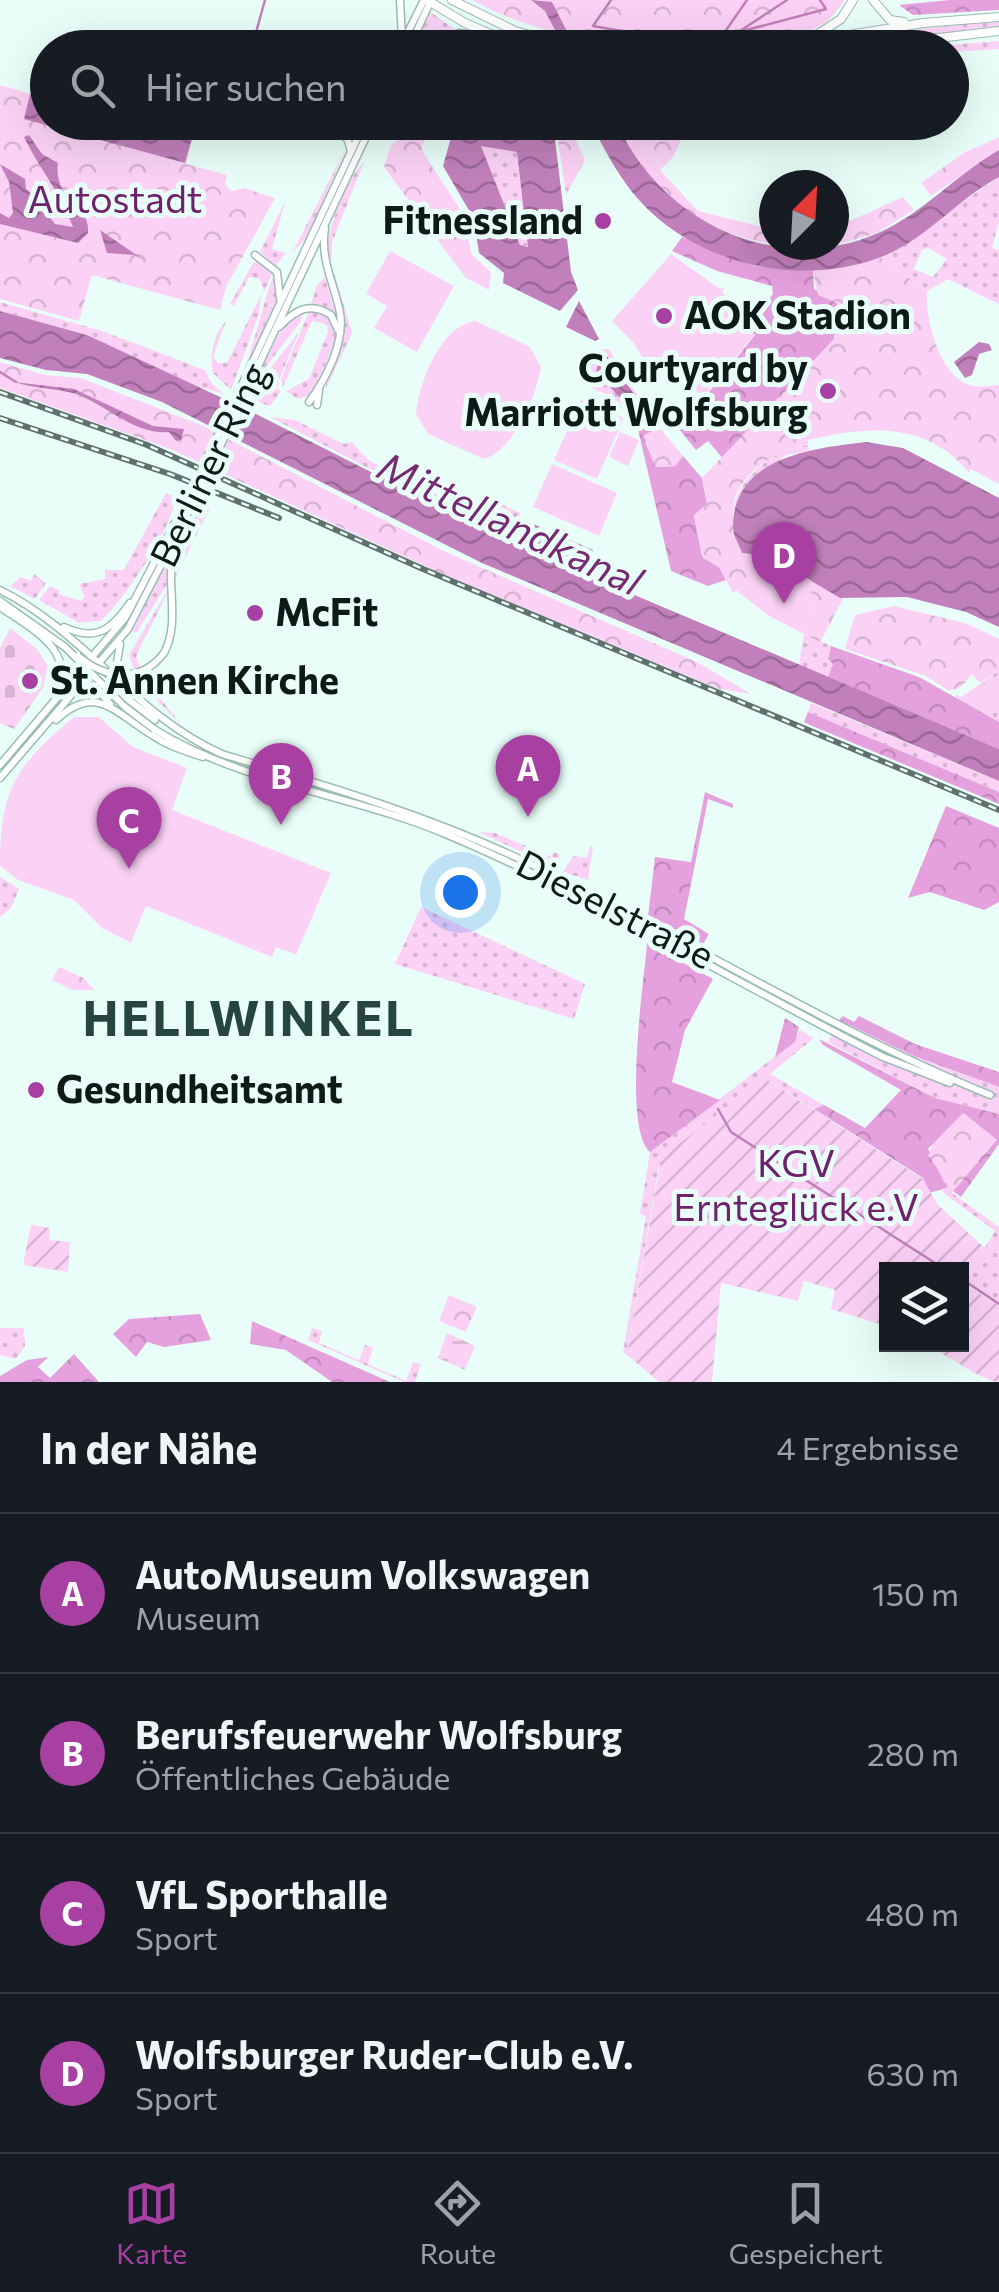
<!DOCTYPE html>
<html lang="de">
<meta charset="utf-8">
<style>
body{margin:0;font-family:Commissioner,sans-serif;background:#242831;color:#f1f3f6}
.controls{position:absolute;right:30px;bottom:30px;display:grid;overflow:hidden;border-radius:0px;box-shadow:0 10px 40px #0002}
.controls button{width:90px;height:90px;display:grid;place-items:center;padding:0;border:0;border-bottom:2px solid #363941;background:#171b24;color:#f1f3f6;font:50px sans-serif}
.compass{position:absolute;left:759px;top:170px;width:90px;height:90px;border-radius:50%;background:#171b24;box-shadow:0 10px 40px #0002;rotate:24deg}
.you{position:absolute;left:460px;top:892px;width:35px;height:35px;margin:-25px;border:8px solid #fff;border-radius:50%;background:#1a73e8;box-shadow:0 0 0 15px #1a73e833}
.badge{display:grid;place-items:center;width:65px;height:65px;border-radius:50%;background:#a840a2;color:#fff;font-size:32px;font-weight:700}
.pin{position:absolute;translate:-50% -82px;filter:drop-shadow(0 2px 5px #0008)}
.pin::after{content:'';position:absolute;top:52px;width:35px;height:30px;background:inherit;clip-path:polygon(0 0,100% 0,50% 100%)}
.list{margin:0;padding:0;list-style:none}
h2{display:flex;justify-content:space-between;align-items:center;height:130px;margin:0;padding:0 40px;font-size:42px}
h2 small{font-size:32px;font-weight:400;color:#9ea1a6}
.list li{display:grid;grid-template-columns:65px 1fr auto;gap:30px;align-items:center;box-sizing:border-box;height:160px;padding:0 40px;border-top:2px solid #363941}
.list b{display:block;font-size:38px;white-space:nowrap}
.list p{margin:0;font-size:32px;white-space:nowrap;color:#9ea1a6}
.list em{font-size:32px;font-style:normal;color:#9ea1a6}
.icon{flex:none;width:55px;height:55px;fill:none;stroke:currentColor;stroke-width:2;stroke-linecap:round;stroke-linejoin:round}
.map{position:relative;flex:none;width:999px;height:1382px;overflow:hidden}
.search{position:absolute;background:#171b24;box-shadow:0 10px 40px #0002;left:30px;right:30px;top:30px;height:110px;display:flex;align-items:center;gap:25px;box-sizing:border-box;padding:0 35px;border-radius:55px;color:#9ea1a6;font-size:38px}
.sheet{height:770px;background:#171b24}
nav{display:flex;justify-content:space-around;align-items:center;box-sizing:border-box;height:140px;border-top:2px solid #363941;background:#171b24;font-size:28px;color:#9ea1a6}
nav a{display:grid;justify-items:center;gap:5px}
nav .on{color:#a840a2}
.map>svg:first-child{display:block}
.grass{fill:url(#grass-dots);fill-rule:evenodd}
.forest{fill:url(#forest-crowns)}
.wetland{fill:url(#wetland-marsh)}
.cemetery{fill:url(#cemetery-stones)}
.park{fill:url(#park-crowns)}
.garden{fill:url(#garden-furrows)}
.pitch{fill:#fbd2f6}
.water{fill:url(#water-waves);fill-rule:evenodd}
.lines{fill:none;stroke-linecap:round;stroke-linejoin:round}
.stream{stroke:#c180bb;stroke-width:2.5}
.secondary-casing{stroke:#9abcb4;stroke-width:9}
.primary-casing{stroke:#9abcb4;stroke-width:10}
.secondary{stroke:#fff;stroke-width:6}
.primary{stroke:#fff;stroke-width:8}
.rail-casing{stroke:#60706c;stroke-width:6}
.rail{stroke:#e9fef9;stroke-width:2.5;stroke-dasharray:8;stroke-linecap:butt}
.secondary-bridge-casing{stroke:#9abcb4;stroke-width:9;stroke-linecap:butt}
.secondary-bridge{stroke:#fff;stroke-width:6}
.poi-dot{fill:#a840a2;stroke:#e9fef9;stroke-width:4}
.labels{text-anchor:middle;stroke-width:10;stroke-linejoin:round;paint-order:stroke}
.park-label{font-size:38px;fill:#6f216b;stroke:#e9fef9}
.poi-label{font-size:38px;font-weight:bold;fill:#0d1a17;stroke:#e9fef9;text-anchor:start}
.street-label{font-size:38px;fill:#0d1a17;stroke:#e9fef9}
.water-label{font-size:40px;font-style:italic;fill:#772972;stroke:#e9fef9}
.district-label{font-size:48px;font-weight:bold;letter-spacing:2.5px;fill:#27453f;stroke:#e9fef9}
</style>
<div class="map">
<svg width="999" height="1382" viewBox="0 0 999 1382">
<defs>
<pattern id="grass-dots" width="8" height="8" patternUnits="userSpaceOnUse" patternTransform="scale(2.5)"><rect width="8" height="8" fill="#fbd2f6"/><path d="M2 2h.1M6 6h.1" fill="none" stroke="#d6b4d2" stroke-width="1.8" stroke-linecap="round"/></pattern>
<pattern id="forest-crowns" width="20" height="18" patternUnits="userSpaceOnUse" patternTransform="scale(2.5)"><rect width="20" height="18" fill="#e5a1de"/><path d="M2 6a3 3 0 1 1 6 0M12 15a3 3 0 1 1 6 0" fill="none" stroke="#c38abe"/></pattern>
<pattern id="wetland-marsh" width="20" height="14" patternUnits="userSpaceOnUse" patternTransform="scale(2.5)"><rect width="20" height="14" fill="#fbd2f6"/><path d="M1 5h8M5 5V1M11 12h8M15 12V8" fill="none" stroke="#d6b4d2"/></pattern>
<pattern id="cemetery-stones" width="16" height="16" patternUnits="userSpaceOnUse" patternTransform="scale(2.5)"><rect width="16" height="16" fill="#fbd2f6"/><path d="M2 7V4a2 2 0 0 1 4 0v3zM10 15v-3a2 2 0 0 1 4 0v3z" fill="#d6b4d2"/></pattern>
<pattern id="park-crowns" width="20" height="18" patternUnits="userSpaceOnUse" patternTransform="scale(2.5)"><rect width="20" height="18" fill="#fbd2f6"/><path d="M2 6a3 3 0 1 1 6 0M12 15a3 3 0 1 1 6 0" fill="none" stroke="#d6b4d2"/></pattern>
<pattern id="garden-furrows" width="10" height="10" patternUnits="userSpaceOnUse" patternTransform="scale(2.5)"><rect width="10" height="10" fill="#fbd2f6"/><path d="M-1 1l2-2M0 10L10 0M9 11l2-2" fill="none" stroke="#d6b4d2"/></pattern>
<pattern id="water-waves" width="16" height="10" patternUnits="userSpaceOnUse" patternTransform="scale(2.5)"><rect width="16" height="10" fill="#c180bb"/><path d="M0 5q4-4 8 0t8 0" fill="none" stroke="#9b6897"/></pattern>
</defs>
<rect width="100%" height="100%" fill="#e9fef9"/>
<!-- grass -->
<path class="grass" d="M 429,11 L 456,30 L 412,48 Z
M 999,20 L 999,28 L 881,40 L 880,34 Z
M 999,41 L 999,49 L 952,52 L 952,48 L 921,47 Z
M 347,146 L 308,236 L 292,253 Z
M 480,146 L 517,151 L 529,247 L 520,245 Z
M 364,162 L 332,242 L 331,270 C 316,250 347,175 364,162 Z
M 999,177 L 999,220 L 992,248 L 999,250 L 999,304 L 948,279 L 927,291 L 880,257 ZM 928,248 L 947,259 L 933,277 L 914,269 L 922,250 Z
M 285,202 L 272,249 L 286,253 L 276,266 L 260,252 Z
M 259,260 L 273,271 L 264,292 L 260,279 L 249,277 L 234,306 L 230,304 L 253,263 Z
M 275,274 L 277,298 L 244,373 L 270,284 Z
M 331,275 L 335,275 L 352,333 L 323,395 L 344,333 Z
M 325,277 L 338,322 L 330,311 L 311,304 L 317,285 Z
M 261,295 L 259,314 L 231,390 L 213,373 C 209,357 214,332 226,322 L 213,356 L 218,363 L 227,363 Z
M 0,302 L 102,331 L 205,370 L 212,384 L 224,394 L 193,385 L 87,335 L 0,311 Z
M 316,310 L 331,320 L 336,339 L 313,395 L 298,399 L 286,391 L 309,379 L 328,332 L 327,324 L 312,321 L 283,387 L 281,379 L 309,311 Z
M 304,311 L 301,321 L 255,381 L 281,330 Z
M 299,332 L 279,380 L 279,387 L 264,376 Z
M 609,349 L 641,402 L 635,409 L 636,421 L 607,395 L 583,384 L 596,350 Z
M 263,378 L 281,391 L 270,406 L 249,399 Z
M 270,417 L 295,420 L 344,444 L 352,442 L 368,460 L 476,515 L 489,499 L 521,513 L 506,540 Z
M 808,445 L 809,451 L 786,455 L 749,485 L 733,511 C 738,476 775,449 808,445 Z
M 166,493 L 176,497 C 171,530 126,597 101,621 L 79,623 L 39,600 L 50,586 L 60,590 L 59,594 L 81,601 L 85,597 L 79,584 L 105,579 L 105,570 L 124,570 Z
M 199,506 L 210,508 L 136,656 L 144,678 L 184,728 L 138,681 L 129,655 L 175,578 Z
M 190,519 L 173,575 L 137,632 L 132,632 L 164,567 L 174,568 Z
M 34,574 L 46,583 L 35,599 L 10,586 L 21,577 L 31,581 Z
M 804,634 L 831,646 L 828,659 L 834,664 L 828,677 L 799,665 Z
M 999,671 L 999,722 L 964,706 L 955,695 L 961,697 Z
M 811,703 L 999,781 L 999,792 L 808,712 Z
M 478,832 L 495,833 L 552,857 L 554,852 L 560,855 L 555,867 Z
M 590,846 L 593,847 L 588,880 L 563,872 L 573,856 L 587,858 Z
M 0,877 L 19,889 L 11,908 L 0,917 Z
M 421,907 L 585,984 L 574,1019 L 395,964 Z
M 839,1020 L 914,1056 L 999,1087 L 999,1114 L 935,1098 L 828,1042 L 834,1030 L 828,1024 L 836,1025 Z
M 800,1030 L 814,1038 L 770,1074 L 824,1105 L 814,1109 L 764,1078 L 659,1165 L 628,1348 L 633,1360 L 623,1352 L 646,1216 L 640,1214 L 650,1152 L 794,1042 Z
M 963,1113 L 997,1140 L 952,1193 L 999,1227 L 999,1306 L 963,1283 L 995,1231 L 942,1192 L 946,1188 L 927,1157 L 934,1141 Z
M 0,1328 L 24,1328 L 25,1346 L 16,1359 L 0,1355 Z
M 312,1328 L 322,1331 L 319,1343 L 359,1360 L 365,1345 L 373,1348 L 368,1364 L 406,1381 L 413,1362 L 421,1364 L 415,1382 L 404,1382 L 308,1340 Z"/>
<!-- forest -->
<path class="forest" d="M 950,0 L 999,0 L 999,10 L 913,15 L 899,5 Z
M 682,237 L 755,266 L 813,270 L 814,289 L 837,303 L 834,339 L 724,460 L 708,441 L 696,450 L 679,429 L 755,335 L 745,327 L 773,294 L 772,286 L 717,271 L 672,251 Z
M 640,403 L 659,427 L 643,437 L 656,467 L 675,466 L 683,456 L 702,478 L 707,504 L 694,516 L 702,556 L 719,567 L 726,580 L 708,586 L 671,571 L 636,421 L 634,409 Z
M 831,646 L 919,677 L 999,722 L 999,749 L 828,677 L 833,664 L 828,659 Z
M 808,712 L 999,792 L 999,804 L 810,725 L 804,722 Z
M 705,792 L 733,804 L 733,808 L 708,799 L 684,919 L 709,934 L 703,944 L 648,917 L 655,857 L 691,862 Z
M 946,806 L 999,828 L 999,902 L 984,910 L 930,892 L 908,898 Z
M 647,943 L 713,979 L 685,1030 L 672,1082 L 720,1100 L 650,1152 C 622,1126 644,983 647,943 Z
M 843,1016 L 854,1022 L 859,1016 L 915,1044 L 999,1072 L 999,1087 L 914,1056 L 839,1020 Z
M 785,1018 L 799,1027 L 795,1042 L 775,1057 Z
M 819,1039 L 935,1098 L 999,1114 L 999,1144 L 961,1197 L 953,1191 L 996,1140 L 963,1113 L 928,1149 L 947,1188 L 929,1193 L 923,1178 L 814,1109 L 824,1105 L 865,1128 L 901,1090 L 823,1045 Z
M 200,1314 L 211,1340 L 164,1347 L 147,1342 L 136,1357 L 113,1334 L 129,1319 Z
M 252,1321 L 390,1382 L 332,1382 L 286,1350 L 250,1344 Z
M 74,1354 L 99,1382 L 0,1382 L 0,1376 L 27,1360 L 48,1357 L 38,1367 L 50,1378 Z"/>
<!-- wetland -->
<path class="wetland" d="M 447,1333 L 475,1346 L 465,1370 L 438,1358 Z"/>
<!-- cemetery -->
<path class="cemetery" d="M 10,628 L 37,649 L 48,666 L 43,688 L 14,729 L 0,723 L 0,648 Z"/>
<!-- park -->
<path class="park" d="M 472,0 L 845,0 C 837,10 830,21 818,27 C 789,42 752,43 720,44 C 633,47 550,43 472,0 Z
M 0,85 L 47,99 L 48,122 L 134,123 L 192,138 L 186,164 L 227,175 L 225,184 L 231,191 L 244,188 L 275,198 L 226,287 L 220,310 L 92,275 L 79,321 L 0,299 Z
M 420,123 L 432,127 L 422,146 L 424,154 L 462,212 L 472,255 L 491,272 L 489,290 L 465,277 L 384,167 L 391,145 Z
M 617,123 L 702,123 L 696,134 L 681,140 L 673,157 L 660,170 L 698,211 L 774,230 L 774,244 C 701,235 646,189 617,123 Z
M 570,127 L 585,160 L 566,195 L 580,290 L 558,140 L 571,137 Z
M 999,137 L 999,150 L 931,196 L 921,183 L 964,153 Z
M 903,197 L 914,210 L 875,234 L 834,245 L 834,228 Z
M 880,257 L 927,291 C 925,318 939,373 967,384 C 977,388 989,386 999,385 L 999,484 L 971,469 L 969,473 C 927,421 869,426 808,440 L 808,445 C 779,448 736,474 733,508 C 731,525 738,537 742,553 L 770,556 L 843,599 L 820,642 L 804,634 L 817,597 C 772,571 776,564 733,593 L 719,567 L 703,558 L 694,515 L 707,504 L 702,478 L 834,339 L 837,303 L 818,295 L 813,270 Z
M 0,362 L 46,375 L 81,378 L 201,425 L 446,552 L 697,662 L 751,694 L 719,689 L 438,572 L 170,449 L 0,388 Z
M 659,427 L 683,456 L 675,466 L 656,467 L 643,436 Z
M 894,606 L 965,623 L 995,637 L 999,639 L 999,671 L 980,683 L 972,674 L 961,687 L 949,691 L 926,676 L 845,649 L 855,615 Z
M 59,967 L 84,978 L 94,990 L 73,990 L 52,980 Z
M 965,1114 L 997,1140 L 953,1191 L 928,1155 Z
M 449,1295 L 477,1307 L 466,1332 L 439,1321 Z"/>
<!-- garden -->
<path class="garden" d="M 764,1078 L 923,1179 L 937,1204 L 986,1249 L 963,1283 L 999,1306 L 999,1382 C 984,1382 944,1353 927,1345 L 962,1344 L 962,1270 L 886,1270 L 886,1326 L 831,1309 L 835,1290 L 804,1281 L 798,1301 L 721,1283 L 712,1382 L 659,1382 L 633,1360 L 628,1348 L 661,1158 Z
M 31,1225 L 50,1228 L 49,1240 L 70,1242 L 68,1272 L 23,1265 Z"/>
<!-- pitch -->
<path class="pitch" d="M 390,251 L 454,286 L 417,352 L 374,328 L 387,306 L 366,294 Z
M 671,254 L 720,289 L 725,287 L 722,292 L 728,298 L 721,307 L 754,335 L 703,397 L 669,367 L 655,379 L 633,342 L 612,321 Z
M 476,321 L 530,347 L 541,367 C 537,394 513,452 484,459 L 428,434 L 416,414 C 419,383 440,325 476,321 Z
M 581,399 L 624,418 L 597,479 L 554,460 Z
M 620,432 L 639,440 L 628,466 L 609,457 Z
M 552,464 L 617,493 L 599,536 L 533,507 Z
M 756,574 L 792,580 L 817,597 L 804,634 L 769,616 L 737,591 Z
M 999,674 L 999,713 L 964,698 Z
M 74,717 L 99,717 L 133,747 L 187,768 L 172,810 L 331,873 L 296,955 L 276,947 L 272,957 L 146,906 L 131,943 L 102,928 L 74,900 L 18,880 L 0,866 C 0,788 16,766 74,717 Z"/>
<!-- water -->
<path class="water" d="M 531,0 L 552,2 L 575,47 L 564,47 L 545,11 Z
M 30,94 L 47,99 L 43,114 L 48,122 L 82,123 L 90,135 L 101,131 L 103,123 L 132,123 L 192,139 L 185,163 L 24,119 Z
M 455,123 L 553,123 L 571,272 L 578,290 L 560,311 L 503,283 L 504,273 L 479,253 L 474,219 L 443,166 ZM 481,146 L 517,152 L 528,247 L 520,245 Z
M 591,123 L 617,123 C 660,221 776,278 878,233 C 922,214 957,174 999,150 L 999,177 C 959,198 928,237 886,255 C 804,289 698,266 639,200 C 619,178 604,149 591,123 Z
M 29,135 L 42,154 L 58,163 C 53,202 91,204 88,233 L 78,243 L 0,224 L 0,213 L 9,218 L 13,213 L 9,182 L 0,164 L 25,179 L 26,189 L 33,195 L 28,202 L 31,208 L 48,215 L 55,224 L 73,227 C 62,196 38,166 24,137 Z
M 100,230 L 144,260 L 134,255 L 107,253 Z
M 579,301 L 599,339 L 595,341 L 566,327 Z
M 0,311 L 87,335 L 246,409 L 522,548 L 531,523 L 593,550 L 584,571 L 528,550 L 999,749 L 999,781 L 482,563 L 162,402 L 87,374 L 46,370 L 0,358 Z
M 979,342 L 989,344 L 992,350 L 979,354 L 972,375 L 965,378 L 954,362 Z
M 607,356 L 637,398 L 627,406 L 596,371 L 601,357 Z
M 14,382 L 74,389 L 153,426 L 184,429 L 181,440 L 176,441 L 169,432 C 134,435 107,405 76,394 C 56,388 36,389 14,382 Z
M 866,442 L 903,448 L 999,498 L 999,627 L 966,612 L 907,597 L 840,598 L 770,556 L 742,553 C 739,543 732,535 733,524 C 735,456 816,448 866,442 Z"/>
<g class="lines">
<!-- stream -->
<path class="stream" d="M 611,0 L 593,26 C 638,35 677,38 722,36 L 747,0
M 740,31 L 787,0
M 739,32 L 826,9 L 820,0
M 258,41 L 255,36 L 265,0
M 242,48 L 255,36
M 0,372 L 16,382
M 718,1109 L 731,1132 L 946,1270
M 962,1279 L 999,1304"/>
<defs>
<path id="secondary" d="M 400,0 L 402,38
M 400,48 L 424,0
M 409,48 L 431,0
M 421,48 L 459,33 L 491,37
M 329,122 L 348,140 L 351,152
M 255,255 L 277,272 L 280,299
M 279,327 C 295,310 310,301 331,315 L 338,330
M 239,391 L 365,122
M 245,394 L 373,122
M 309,402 C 326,379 345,343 340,313 C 334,282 320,261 325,228
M 317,405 L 319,390
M 0,590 C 85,632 135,716 222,754 C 324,785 426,815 522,860 C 680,934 828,1029 990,1095
M 0,601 L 65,647
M 0,607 C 32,629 78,651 56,695
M 64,627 C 97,642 111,630 130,603
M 120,644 L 117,662 L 121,676
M 164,653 C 181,621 165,584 174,549
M 94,672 L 96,687 L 110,704
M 94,673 L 155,720
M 56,720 C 96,682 115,713 152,735 C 168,746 185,751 203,757
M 154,729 C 242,784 354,795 448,835 C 597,898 738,984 883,1057 L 950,1083
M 0,765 L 125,618 L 188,498
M 0,778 L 128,629 L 194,501"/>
<path id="primary" d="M 427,0 L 465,23 L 523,48
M 452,0 L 515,31 L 577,48
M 873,0 L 890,20 L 904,22
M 812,38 L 841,19 L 853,0
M 770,48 L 923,23 L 999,17
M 853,48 L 999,31"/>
</defs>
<!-- secondary casing -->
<use href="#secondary" class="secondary-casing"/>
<!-- primary casing -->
<use href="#primary" class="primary-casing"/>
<!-- secondary -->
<use href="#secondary" class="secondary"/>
<!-- primary -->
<use href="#primary" class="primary"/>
<defs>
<path id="rail" d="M 0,392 L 147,445 L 423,569 L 999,810
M 0,418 L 170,474 L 279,518"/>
</defs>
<!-- rail casing -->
<use href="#rail" class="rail-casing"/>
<!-- rail -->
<use href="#rail" class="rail"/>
<defs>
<path id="secondary-bridge" d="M 188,498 L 239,391
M 194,501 L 245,394
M 65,647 L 125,707 L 154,729
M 78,656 C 106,679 140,684 164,653"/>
</defs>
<!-- secondary-bridge casing -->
<use href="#secondary-bridge" class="secondary-bridge-casing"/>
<!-- secondary-bridge -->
<use href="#secondary-bridge" class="secondary-bridge"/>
</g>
<!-- markers -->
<g class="poi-dot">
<circle cx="603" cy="221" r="10"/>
<circle cx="664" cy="316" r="10"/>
<circle cx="828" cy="391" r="10"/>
<circle cx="255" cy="613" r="10"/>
<circle cx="30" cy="681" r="10"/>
<circle cx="36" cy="1090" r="10"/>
</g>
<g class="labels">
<!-- park labels -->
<g class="park-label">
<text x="115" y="213">Autostadt</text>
<text x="796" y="1177">KGV<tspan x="796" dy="44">Ernteglück e.V</tspan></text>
</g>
<!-- poi labels -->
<g class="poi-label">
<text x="583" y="234" text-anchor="end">Fitnessland</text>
<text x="684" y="329">AOK Stadion</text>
<text x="808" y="382" text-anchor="end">Courtyard by<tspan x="808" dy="44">Marriott Wolfsburg</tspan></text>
<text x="275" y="626">McFit</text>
<text x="50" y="694">St. Annen Kirche</text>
<text x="56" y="1103">Gesundheitsamt</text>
</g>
<!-- street labels -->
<g class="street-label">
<text transform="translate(210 465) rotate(-64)" y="13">Berliner Ring</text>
<text transform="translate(615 910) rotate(27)" y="13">Dieselstraße</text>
</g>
<!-- water labels -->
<g class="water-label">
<text transform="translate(510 524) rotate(25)" y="14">Mittellandkanal</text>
</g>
<!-- district labels -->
<g class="district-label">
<text x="249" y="1036">HELLWINKEL</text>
</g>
</g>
</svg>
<div class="controls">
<button><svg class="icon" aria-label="layers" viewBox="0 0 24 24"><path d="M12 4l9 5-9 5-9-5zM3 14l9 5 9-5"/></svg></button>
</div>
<svg class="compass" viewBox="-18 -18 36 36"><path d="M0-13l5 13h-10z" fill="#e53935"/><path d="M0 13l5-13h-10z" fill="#9ea1a6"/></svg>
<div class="you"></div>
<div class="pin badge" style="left:528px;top:817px">A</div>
<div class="pin badge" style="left:281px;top:825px">B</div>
<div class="pin badge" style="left:129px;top:869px">C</div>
<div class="pin badge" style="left:784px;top:604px">D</div>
<div class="search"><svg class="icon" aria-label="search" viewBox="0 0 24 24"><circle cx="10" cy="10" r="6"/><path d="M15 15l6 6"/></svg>Hier suchen</div>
</div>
<section class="sheet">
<h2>In der Nähe<small>4 Ergebnisse</small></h2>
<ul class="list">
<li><span class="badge">A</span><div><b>AutoMuseum Volkswagen</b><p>Museum</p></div><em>150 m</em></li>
<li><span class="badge">B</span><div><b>Berufsfeuerwehr Wolfsburg</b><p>Öffentliches Gebäude</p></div><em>280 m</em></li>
<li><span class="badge">C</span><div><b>VfL Sporthalle</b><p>Sport</p></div><em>480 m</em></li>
<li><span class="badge">D</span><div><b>Wolfsburger Ruder-Club e.V.</b><p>Sport</p></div><em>630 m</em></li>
</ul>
</section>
<nav>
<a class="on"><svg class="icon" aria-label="map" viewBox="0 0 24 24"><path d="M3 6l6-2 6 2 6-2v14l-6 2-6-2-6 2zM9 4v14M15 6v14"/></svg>Karte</a>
<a><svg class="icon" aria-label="directions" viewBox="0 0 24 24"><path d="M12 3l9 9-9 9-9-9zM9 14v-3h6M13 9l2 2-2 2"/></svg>Route</a>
<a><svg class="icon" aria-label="saved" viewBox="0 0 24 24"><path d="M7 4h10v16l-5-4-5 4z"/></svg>Gespeichert</a>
</nav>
